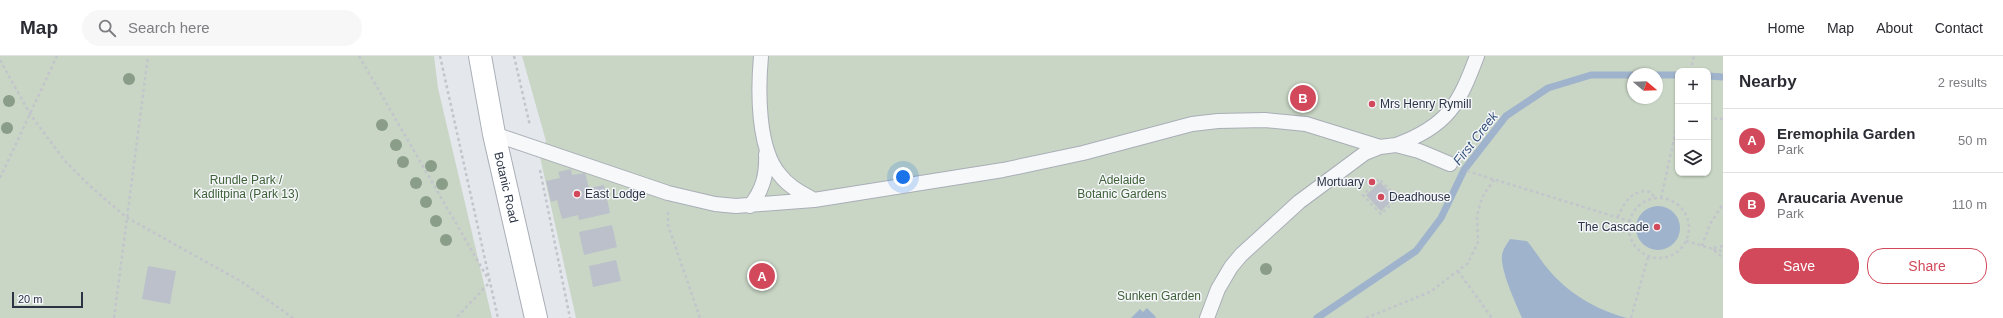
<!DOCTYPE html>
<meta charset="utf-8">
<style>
body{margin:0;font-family:Helvetica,sans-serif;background:#f7f7f7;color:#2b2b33}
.controls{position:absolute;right:12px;top:12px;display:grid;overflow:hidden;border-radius:8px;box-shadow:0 1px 3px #0004}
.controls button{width:36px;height:36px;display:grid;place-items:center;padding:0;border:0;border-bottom:1px solid #e1e1e2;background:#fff;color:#2b2b33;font:20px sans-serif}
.compass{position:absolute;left:1627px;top:12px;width:36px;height:36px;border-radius:50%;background:#fff;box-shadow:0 1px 3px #0004;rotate:109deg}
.scale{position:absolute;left:12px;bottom:10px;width:71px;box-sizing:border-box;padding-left:4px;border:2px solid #2b3445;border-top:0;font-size:11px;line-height:14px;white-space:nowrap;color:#2b3445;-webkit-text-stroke:3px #f4f6f9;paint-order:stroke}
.you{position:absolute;left:903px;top:121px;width:14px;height:14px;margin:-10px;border:3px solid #fff;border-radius:50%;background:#1a73e8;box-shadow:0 0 0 6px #1a73e833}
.badge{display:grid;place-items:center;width:26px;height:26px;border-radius:50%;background:#d1495b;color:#fff;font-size:13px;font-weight:700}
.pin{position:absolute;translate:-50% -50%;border:2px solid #fff;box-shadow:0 1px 4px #0006}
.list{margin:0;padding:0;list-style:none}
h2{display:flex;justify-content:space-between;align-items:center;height:52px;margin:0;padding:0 16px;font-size:17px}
h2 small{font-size:13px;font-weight:400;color:#7c7c81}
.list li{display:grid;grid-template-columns:26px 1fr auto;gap:12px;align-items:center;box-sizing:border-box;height:64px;padding:0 16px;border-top:1px solid #e1e1e2}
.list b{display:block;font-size:15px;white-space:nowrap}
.list p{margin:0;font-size:13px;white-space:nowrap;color:#7c7c81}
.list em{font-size:13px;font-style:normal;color:#7c7c81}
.actions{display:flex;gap:8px;padding:12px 16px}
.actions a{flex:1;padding:9px 0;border:1px solid #d1495b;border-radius:16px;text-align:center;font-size:14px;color:#d1495b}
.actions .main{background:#d1495b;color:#fff}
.icon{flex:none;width:22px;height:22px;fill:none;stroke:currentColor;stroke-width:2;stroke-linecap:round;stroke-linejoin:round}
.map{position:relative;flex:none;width:1723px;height:262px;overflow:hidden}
header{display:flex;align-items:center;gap:24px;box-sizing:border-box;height:56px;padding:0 20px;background:#fff;border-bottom:1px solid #e1e1e2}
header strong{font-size:19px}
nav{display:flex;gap:22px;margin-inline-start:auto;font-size:14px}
.search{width:280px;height:36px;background:#f7f7f7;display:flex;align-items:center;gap:10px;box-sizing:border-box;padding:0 14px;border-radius:22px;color:#7c7c81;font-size:15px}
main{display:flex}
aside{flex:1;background:#fff}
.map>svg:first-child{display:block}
.green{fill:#c9d6c5;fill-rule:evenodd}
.water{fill:#9fb4cc}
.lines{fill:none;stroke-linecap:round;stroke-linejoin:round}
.stream{stroke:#9fb4cc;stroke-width:7}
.building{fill:#bbc0ca}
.pedestrian-casing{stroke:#a9aeb7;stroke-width:16}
.secondary-casing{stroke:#a9aeb7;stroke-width:24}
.path{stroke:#c2c5cb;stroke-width:2.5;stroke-dasharray:3 3;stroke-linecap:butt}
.pedestrian{stroke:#f7f8fa;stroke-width:14}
.secondary{stroke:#fff;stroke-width:22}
.tree{fill:#899d89}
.poi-dot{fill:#d1495b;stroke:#f4f6f9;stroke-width:1.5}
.labels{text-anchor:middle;stroke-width:3;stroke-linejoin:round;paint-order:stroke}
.poi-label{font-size:12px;fill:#2b3445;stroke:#f4f6f9;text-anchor:start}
.park-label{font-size:12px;fill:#3f6138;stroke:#f4f6f9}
.street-label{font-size:12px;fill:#2b3445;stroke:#f4f6f9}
.water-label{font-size:13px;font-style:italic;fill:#34527a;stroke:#f4f6f9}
</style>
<header>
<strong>Map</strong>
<div class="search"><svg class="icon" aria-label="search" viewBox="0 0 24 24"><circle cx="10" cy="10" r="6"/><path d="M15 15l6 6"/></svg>Search here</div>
<nav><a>Home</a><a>Map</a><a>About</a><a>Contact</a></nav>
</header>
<main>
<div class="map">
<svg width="1723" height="262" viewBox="0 0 1723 262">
<rect width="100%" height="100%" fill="#e4e7ec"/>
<!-- green -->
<path class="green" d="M 0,0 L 434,0 L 438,32 L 492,262 L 0,262 Z
M 522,0 L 1723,0 L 1723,262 L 576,262 L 540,101 L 546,85 ZM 1678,15 L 1708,15 L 1708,117 L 1678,117 ZM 1633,18 L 1657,18 L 1657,42 L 1633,42 Z"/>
<!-- water -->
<path class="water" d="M1636 172a22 22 0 1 1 44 0a22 22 0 1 1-44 0Z
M 1510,183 L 1527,185 C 1535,194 1540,204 1548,213 C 1568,237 1596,254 1627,262 L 1522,262 C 1516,248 1500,214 1502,199 C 1503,193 1507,188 1510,183 Z
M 1147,252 L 1156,261 L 1155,262 L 1131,262 L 1140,253 L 1143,256 Z"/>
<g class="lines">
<!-- stream -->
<path class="stream" d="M 1657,19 L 1678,19
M 1708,20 L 1723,21
M 1317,262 L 1416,195 L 1441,162 L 1464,114 L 1506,60 L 1548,32 L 1591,19 L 1633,19"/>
</g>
<!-- building -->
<path class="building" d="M 571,113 L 572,119 L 585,117 L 589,132 L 604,129 L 610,157 L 579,164 L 578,159 L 562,163 L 557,144 L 551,146 L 546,125 L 560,122 L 558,116 Z
M 1380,126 L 1395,142 L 1381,155 L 1366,139 Z
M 612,169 L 617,191 L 584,199 L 579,176 Z
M 616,204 L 621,225 L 593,231 L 589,210 Z
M 148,210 L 176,215 L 170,248 L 142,243 Z"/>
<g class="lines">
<defs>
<path id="pedestrian" d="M 761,0 C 758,33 757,93 780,119 C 789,131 802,137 814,144
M 494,78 L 668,137 L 715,148 L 736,150 L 814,144 L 1003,114 L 1083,97 L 1192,68 L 1218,65 L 1265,64 L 1306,68 L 1380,91
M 1396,89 C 1448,70 1459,48 1477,0
M 750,150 C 763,134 767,118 766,98
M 1207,262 L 1218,233 L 1231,211 L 1241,199 L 1299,146 L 1365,97 L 1380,91 L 1396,89 L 1419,95 L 1450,108"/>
<g id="secondary">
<path id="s1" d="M 480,0 L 494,78 L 536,262"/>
</g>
</defs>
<!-- pedestrian casing -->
<use href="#pedestrian" class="pedestrian-casing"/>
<!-- secondary casing -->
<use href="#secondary" class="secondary-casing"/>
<!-- path -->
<path class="path" d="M 359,0 L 490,226 L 456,262
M 440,0 L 498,262
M 514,0 L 530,70
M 0,4 L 30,58 L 65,105 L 91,131 L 126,161 L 242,226 L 293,262
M 1690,15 L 1694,0
M 1708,62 L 1723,63
M 540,114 L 570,262
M 1467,115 L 1629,165
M 1362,121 L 1371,131 L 1363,139 L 1381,158 L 1398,142 L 1379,123 L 1371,131
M 0,122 L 57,0
M 1661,142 L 1678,65
M1629 172a30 30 0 1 1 60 0a30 30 0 1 1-60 0Z
M 668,156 L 668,169 L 700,262
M 1618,161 C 1624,146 1633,132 1651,136 L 1655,143
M 1686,185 L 1713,193 L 1723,202
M 1702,190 L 1710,168 L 1723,148
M 1714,192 L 1723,190
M 1713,193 L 1723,195
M 1458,215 L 1492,262
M 114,262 L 148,0
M 1366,262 L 1430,236 L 1468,207 L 1478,186 L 1477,160 L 1480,148 L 1484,138 L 1494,124
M 1631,262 L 1648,201"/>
<!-- pedestrian -->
<use href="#pedestrian" class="pedestrian"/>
<!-- secondary -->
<use href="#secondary" class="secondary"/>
</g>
<!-- trees -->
<g class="tree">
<circle cx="129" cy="23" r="6"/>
<circle cx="9" cy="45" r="6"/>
<circle cx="382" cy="69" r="6"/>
<circle cx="7" cy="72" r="6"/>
<circle cx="396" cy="89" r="6"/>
<circle cx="403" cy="106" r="6"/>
<circle cx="431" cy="110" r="6"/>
<circle cx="416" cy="127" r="6"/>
<circle cx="442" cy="128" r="6"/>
<circle cx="426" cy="146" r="6"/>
<circle cx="436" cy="165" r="6"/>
<circle cx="446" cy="184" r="6"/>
<circle cx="1266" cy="213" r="6"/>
</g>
<!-- markers -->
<g class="poi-dot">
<circle cx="1372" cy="48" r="4"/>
<circle cx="1372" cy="126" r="4"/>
<circle cx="577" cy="138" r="4"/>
<circle cx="1381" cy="141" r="4"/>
<circle cx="1657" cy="171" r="4"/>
</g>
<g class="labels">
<!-- poi labels -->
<g class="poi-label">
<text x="1380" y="52">Mrs Henry Rymill</text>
<text x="1364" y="130" text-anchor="end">Mortuary</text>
<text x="585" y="142">East Lodge</text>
<text x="1389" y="145">Deadhouse</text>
<text x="1649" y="175" text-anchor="end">The Cascade</text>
</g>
<!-- park labels -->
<g class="park-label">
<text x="246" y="128">Rundle Park /<tspan x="246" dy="14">Kadlitpina (Park 13)</tspan></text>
<text x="1122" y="128">Adelaide<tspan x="1122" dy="14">Botanic Gardens</tspan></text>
<text x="1159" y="244">Sunken Garden</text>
</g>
<!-- street labels -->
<g class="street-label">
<text dy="4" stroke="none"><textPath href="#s1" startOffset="134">Botanic Road</textPath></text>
</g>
<!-- water labels -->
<g class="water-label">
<text transform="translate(1475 82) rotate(-52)" y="5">First Creek</text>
</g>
</g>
</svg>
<div class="controls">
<button>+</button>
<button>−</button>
<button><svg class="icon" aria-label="layers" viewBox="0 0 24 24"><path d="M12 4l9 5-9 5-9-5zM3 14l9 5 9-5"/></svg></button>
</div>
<svg class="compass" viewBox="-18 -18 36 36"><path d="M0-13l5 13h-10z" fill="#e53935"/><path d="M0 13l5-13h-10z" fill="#7c7c81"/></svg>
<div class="scale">20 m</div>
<div class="you"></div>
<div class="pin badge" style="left:762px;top:220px">A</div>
<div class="pin badge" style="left:1303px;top:42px">B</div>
</div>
<aside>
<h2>Nearby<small>2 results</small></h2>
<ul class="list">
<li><span class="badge">A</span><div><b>Eremophila Garden</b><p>Park</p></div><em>50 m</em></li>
<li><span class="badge">B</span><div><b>Araucaria Avenue</b><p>Park</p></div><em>110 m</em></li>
</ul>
<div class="actions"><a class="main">Save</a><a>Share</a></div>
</aside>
</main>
